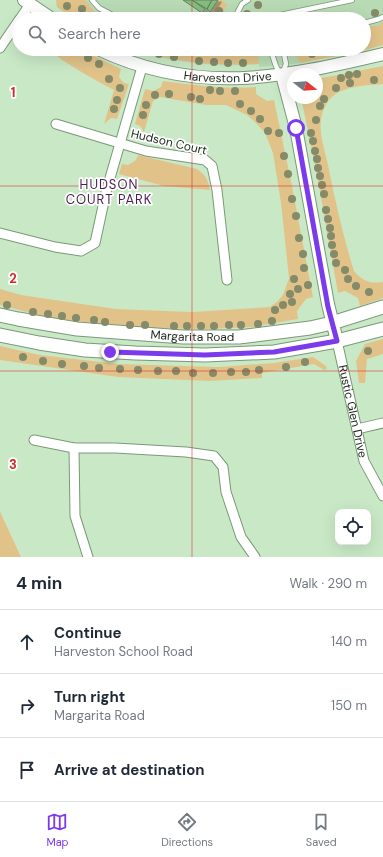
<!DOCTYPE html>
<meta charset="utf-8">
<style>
body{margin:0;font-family:"DM Sans",sans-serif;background:#f2f2f3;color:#1f2937}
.controls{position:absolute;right:12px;bottom:12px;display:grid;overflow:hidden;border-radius:8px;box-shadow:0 4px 16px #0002}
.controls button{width:36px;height:36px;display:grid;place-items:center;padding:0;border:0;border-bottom:1px solid #e0e1e3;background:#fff;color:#1f2937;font:20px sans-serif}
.compass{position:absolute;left:287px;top:68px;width:36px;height:36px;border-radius:50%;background:#fff;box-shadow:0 4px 16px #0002;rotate:107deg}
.stop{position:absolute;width:12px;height:12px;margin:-9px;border:3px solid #7c3aed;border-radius:50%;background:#fff}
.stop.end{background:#7c3aed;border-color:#fff;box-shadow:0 1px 4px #0008}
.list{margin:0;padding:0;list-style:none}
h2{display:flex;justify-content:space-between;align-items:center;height:52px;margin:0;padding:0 16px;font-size:17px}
h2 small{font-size:13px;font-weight:400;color:#747a83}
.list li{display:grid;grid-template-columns:26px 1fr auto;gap:12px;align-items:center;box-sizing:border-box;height:64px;padding:0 16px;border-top:1px solid #e0e1e3}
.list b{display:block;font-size:15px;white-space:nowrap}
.list p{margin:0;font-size:13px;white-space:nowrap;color:#747a83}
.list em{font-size:13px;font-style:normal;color:#747a83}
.icon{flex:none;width:22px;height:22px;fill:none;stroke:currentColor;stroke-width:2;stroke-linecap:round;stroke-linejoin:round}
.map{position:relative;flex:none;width:383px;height:557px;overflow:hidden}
.search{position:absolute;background:#fff;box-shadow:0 4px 16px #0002;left:12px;right:12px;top:12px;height:44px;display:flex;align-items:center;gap:10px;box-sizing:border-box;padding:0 14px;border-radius:22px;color:#747a83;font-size:15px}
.sheet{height:244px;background:#fff}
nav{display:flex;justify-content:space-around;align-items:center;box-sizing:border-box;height:56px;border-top:1px solid #e0e1e3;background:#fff;font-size:11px;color:#747a83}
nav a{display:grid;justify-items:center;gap:2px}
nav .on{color:#7c3aed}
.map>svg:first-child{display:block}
.built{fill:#b8dbb5}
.green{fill:#e1c38a}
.building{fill:#83bd7e;stroke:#658262;filter:url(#shadow)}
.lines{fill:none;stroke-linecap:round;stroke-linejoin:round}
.service-casing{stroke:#7b9878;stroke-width:6}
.minor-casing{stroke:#7b9878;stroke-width:11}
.tertiary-casing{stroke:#7b9878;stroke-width:14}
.secondary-casing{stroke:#7b9878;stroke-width:15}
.service{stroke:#fff;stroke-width:4.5}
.minor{stroke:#fff;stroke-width:9}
.tertiary{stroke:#fff;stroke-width:12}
.secondary{stroke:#fff;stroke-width:13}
.tree{fill:#858a68}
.route{stroke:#7c3aed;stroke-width:5}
.grid{fill:none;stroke:#d62828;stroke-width:1;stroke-opacity:0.55}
.labels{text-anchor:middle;stroke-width:3.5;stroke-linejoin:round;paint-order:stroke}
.street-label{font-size:12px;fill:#1b261a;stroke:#fff}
.neighbourhood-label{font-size:13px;letter-spacing:1px;fill:#4a1e51;stroke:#fff}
.grid-label{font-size:13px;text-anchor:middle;font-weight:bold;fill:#d62828;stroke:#fff;stroke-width:3.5;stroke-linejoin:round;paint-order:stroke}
</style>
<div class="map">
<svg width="383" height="557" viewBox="0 0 383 557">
<defs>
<filter id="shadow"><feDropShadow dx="3.5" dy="2" stdDeviation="0" flood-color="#0004"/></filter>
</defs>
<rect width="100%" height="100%" fill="#c9e9c6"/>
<!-- built -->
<path class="built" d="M 56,0 L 383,0 L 383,45 L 357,52 L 300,63 L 274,66 L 259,67 L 259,64 L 227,65 L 206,64 L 180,61 L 154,56 L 134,49 L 364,49 L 364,19 L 75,19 L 57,7 Z"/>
<!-- green -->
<path class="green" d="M 56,0 L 85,0 L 95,12 L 91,19 L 75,19 L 57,7 Z
M 218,0 L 222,0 L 227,5 L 221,16 L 218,17 L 211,12 Z
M 383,22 L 383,45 L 357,52 L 300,63 L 298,58 L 292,55 L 288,56 L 287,49 L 364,49 L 364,28 L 379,25 Z
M 47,49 L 79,49 L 121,69 L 119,77 L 124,83 L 129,84 L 117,119 L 111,118 L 104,124 L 114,90 C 91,78 68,65 47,49 Z
M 134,49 L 153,49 L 189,56 L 190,55 L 191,49 L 235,49 L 243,52 L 250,52 L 258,50 L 259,64 C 215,66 176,63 134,49 Z
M 383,66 L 383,84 C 368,85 342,86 331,98 C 326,103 322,112 321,120 C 319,134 325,151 328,165 C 335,200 343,236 354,271 C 362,281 371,284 383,282 L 383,298 L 360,306 L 358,298 L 345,291 L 338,293 L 317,175 L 302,102 L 307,101 L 308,98 L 317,98 L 317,79 Z
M 163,81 C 194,85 224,89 256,87 L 256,94 L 267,101 L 274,100 L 292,186 L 313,297 L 306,299 L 297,311 L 298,319 L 253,327 L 206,329 L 131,328 L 46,317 L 0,305 L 0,289 L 21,295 L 116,309 L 192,312 L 270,307 L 278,301 L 283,295 L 289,278 L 281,203 L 273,153 L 265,133 L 256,123 L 247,115 L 226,105 L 206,105 L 160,97 L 153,101 L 144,132 L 140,126 L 135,124 L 145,89 L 153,91 L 161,87 Z
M 138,155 L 197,169 C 206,175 208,180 210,190 L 164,186 L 119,174 L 122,164 L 128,165 L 136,160 Z
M 383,339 L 383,354 L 367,359 L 365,383 L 359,383 L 356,361 L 365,344 Z
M 0,346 L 40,355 L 118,364 L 219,367 L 274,363 L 313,357 L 326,366 L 327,369 L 324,370 L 314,364 L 262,373 L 262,378 L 210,381 L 118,377 L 0,360 Z
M 0,511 L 2,516 L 21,557 L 0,557 Z"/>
<!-- building -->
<path class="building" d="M 183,0 L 192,0 L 205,9 L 202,13 Z
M 192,0 L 212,0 L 207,9 Z
M 212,0 L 218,0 L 210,12 L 207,9 Z"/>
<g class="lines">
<defs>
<path id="service" d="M 92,0 L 99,8 L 120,19
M 234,19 L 242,4 L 248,0
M 261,19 L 352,0
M 364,23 L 379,19 L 383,17
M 269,49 C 275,57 273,64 280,73
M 283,49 L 286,64 L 283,72"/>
<g id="minor">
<path d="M 20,19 L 30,4"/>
<path d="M 0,48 L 19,20"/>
<path d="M 56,124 L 146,151 L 205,160 L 212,166 L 217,190 L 227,280"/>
<path d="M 0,233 L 55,247 L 81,251 L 95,243 L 106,192 L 142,67"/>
<path id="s1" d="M 337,341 L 364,461 L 383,496"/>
<path d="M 357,429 L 383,423"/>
<path d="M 34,440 L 74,448 L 115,448 L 186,452 L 214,456 L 223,467 L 226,492 L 241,537 L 255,557"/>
<path d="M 74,448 L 75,516 L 88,557"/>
</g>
<g id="tertiary">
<path d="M 24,0 L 52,19"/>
<path id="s2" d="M 98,49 C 198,96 281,78 383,54"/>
<path d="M 282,75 L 296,128 L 328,304 L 337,341"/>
</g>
<g id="secondary">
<path id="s3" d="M 0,315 L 18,319 L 77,329 L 183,337 L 239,337 L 310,328 L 332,323 L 383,307"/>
<path d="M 0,335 L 39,343 L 85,350 L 135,353 L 205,355 L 274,352 L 337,341 L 383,329"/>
</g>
</defs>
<!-- service casing -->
<use href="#service" class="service-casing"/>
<!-- minor casing -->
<use href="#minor" class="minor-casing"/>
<!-- tertiary casing -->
<use href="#tertiary" class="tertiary-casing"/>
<!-- secondary casing -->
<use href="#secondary" class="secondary-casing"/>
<!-- service -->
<use href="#service" class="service"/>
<!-- minor -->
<use href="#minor" class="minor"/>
<!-- tertiary -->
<use href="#tertiary" class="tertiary"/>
<!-- secondary -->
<use href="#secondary" class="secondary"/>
</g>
<!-- trees -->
<g class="tree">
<circle cx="258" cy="5" r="4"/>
<circle cx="67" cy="6" r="4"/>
<circle cx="82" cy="9" r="4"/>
<circle cx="219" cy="11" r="4"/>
<circle cx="375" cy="13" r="4"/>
<circle cx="247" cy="14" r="4"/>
<circle cx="159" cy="54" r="4"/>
<circle cx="312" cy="54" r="4"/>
<circle cx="174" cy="57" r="4"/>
<circle cx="88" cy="58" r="4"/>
<circle cx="199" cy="61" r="4"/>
<circle cx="214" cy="62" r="4"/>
<circle cx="228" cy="63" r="4"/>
<circle cx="243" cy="63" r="4"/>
<circle cx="99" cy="64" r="4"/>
<circle cx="357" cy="74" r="4"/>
<circle cx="349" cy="75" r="4"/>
<circle cx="341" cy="78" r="4"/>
<circle cx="109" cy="79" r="4"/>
<circle cx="374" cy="80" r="4"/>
<circle cx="350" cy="83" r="4"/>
<circle cx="120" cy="88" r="4"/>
<circle cx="336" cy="88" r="4"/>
<circle cx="210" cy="90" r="4"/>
<circle cx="220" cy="91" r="4"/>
<circle cx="235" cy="91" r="4"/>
<circle cx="169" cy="94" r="4"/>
<circle cx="155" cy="95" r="4"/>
<circle cx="191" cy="97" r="4"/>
<circle cx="200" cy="99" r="4"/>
<circle cx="324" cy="99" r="4"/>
<circle cx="117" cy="100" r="4"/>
<circle cx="240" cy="104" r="4"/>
<circle cx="146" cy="105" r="4"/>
<circle cx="320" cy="106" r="4"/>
<circle cx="114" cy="109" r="4"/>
<circle cx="251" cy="111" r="4"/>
<circle cx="143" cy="115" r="4"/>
<circle cx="260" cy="119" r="4"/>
<circle cx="316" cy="120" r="4"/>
<circle cx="268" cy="131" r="4"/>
<circle cx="279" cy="133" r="4"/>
<circle cx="311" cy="133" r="4"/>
<circle cx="313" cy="141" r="4"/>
<circle cx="315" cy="151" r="4"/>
<circle cx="284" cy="156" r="4"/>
<circle cx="317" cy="159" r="4"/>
<circle cx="318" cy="168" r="4"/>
<circle cx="288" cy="174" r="4"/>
<circle cx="320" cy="176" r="4"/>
<circle cx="322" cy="185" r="4"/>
<circle cx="324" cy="194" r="4"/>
<circle cx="292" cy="199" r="4"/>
<circle cx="326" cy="210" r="4"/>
<circle cx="296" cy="216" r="4"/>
<circle cx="328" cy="219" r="4"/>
<circle cx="330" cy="228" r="4"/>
<circle cx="331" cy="236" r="4"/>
<circle cx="299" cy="238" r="4"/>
<circle cx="332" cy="245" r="4"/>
<circle cx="303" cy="254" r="4"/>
<circle cx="334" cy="254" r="4"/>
<circle cx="336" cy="263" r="4"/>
<circle cx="304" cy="268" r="4"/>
<circle cx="345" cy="270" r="4"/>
<circle cx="294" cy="279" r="4"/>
<circle cx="348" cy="279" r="4"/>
<circle cx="308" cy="285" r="4"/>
<circle cx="356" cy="286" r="4"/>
<circle cx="298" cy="289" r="4"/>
<circle cx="369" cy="292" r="4"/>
<circle cx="290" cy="294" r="4"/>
<circle cx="292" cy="302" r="4"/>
<circle cx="7" cy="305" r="4"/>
<circle cx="283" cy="305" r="4"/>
<circle cx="275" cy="310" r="4"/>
<circle cx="33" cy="312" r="4"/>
<circle cx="48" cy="314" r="4"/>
<circle cx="62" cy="316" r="4"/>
<circle cx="76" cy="318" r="4"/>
<circle cx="94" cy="320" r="4"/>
<circle cx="272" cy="321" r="4"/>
<circle cx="105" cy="322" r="4"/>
<circle cx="258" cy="324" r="4"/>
<circle cx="130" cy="325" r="4"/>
<circle cx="145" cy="325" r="4"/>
<circle cx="229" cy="325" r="4"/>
<circle cx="241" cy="325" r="4"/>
<circle cx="174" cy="326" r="4"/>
<circle cx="187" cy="326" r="4"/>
<circle cx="201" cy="326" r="4"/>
<circle cx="214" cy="326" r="4"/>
<circle cx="368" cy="351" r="4"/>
<circle cx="23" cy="357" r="4"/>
<circle cx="43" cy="361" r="4"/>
<circle cx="305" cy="362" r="4"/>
<circle cx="62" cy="364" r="4"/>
<circle cx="84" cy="366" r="4"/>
<circle cx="286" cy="367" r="4"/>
<circle cx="99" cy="368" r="4"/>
<circle cx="120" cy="369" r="4"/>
<circle cx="138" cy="370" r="4"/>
<circle cx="259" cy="370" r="4"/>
<circle cx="158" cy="371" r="4"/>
<circle cx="176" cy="371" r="4"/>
<circle cx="231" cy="372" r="4"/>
<circle cx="246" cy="372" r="4"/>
<circle cx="193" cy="373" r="4"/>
<circle cx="213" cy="373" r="4"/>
</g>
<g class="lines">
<!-- route -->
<path class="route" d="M 110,352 L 205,355 L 274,352 L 337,341 L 328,307 L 296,128"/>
</g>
<!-- grid -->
<path class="grid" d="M 192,0 L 192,19M 192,49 L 192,557M 0,186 L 383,186M 0,371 L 383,371"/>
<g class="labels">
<!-- street labels -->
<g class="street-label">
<text dy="4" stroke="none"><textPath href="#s2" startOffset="134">Harveston Drive</textPath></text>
<text transform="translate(169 142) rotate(13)" y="4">Hudson Court</text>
<text dy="4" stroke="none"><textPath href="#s3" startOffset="194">Margarita Road</textPath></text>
<text dy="4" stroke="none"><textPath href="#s1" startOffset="72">Rustic Glen Drive</textPath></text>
</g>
<!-- neighbourhood labels -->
<g class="neighbourhood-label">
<text x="109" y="189">HUDSON<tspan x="109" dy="15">COURT PARK</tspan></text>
</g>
</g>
<g class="grid-label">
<text x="13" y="97">1</text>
<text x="13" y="283">2</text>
<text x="13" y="469">3</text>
</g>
</svg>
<div class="controls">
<button><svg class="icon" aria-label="locate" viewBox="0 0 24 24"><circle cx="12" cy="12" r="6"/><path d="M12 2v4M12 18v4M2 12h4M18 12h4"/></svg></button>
</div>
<svg class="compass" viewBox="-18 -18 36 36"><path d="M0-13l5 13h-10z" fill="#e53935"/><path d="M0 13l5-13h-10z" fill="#747a83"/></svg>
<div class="stop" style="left:296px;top:128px"></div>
<div class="stop end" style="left:110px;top:352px"></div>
<div class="search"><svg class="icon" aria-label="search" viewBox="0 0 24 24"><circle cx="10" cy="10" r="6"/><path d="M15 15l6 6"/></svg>Search here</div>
</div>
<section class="sheet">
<h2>4 min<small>Walk · 290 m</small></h2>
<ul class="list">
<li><svg class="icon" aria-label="ahead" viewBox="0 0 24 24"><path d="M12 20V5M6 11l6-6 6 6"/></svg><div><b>Continue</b><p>Harveston School Road</p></div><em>140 m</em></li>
<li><svg class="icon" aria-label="right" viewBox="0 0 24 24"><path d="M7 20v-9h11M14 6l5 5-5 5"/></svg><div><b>Turn right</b><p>Margarita Road</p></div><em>150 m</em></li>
<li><svg class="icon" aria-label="arrive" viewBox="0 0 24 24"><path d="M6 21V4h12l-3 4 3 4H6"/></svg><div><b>Arrive at destination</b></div></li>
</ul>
</section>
<nav>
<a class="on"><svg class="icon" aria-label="map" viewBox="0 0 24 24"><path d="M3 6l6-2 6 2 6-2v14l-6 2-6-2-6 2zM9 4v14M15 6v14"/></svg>Map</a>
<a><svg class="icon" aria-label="directions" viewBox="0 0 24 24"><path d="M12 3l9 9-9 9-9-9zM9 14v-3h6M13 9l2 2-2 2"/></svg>Directions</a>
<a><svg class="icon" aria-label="saved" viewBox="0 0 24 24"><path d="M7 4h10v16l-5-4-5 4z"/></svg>Saved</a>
</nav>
